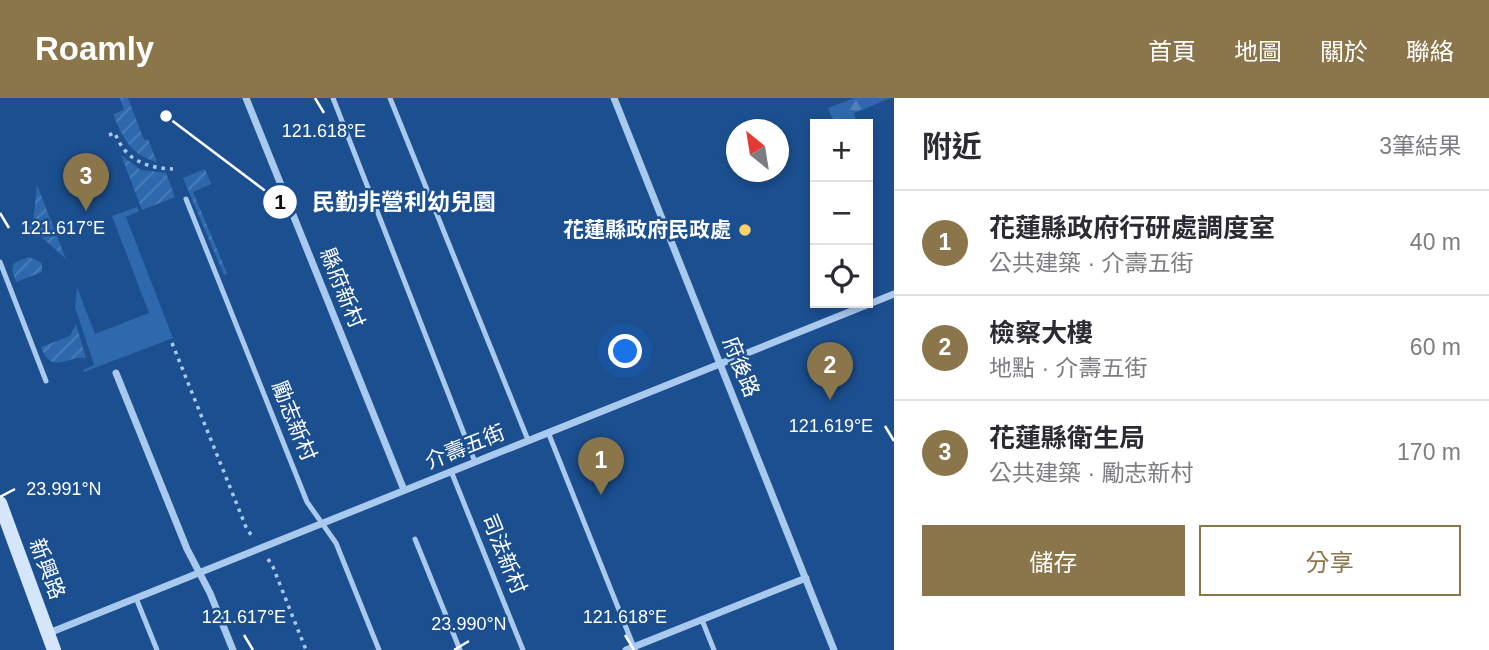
<!DOCTYPE html>
<html lang="zh-TW">
<meta charset="utf-8">
<style>
body{margin:0;font-family:Arial,"Noto Sans TC",sans-serif;background:#f2f2f3;color:#2b2b33}
.controls{position:absolute;right:21px;top:21px;display:grid;overflow:hidden;border-radius:0px;box-shadow:0 4px 10px #0003}
.controls button{width:63px;height:63px;display:grid;place-items:center;padding:0;border:0;border-bottom:2px solid #e1e1e2;background:#fff;color:#2b2b33;font:35px sans-serif}
.compass{position:absolute;left:726px;top:21px;width:63px;height:63px;border-radius:50%;background:#fff;box-shadow:0 4px 10px #0003;rotate:330deg}
.you{position:absolute;left:626px;top:254px;width:24px;height:24px;margin:-18px;border:5px solid #fff;border-radius:50%;background:#1a73e8;box-shadow:0 0 0 10px #1a73e833}
.badge{display:grid;place-items:center;width:46px;height:46px;border-radius:50%;background:#8a764a;color:#fff;font-size:23px;font-weight:700}
.pin{position:absolute;translate:-50% -58px;filter:drop-shadow(0 2px 4px #0008)}
.pin::after{content:'';position:absolute;top:37px;width:24px;height:21px;background:inherit;clip-path:polygon(0 0,100% 0,50% 100%)}
.list{margin:0;padding:0;list-style:none}
h2{display:flex;justify-content:space-between;align-items:center;height:91px;margin:0;padding:0 28px;font-size:30px}
h2 small{font-size:23px;font-weight:400;color:#7c7c81}
.list li{display:grid;grid-template-columns:46px 1fr auto;gap:21px;align-items:center;box-sizing:border-box;height:105px;padding:0 28px;border-top:2px solid #e1e1e2}
.list b{display:block;font-size:26px;white-space:nowrap}
.list p{margin:0;font-size:23px;white-space:nowrap;color:#7c7c81}
.list em{font-size:23px;font-style:normal;color:#7c7c81}
.actions{display:flex;gap:14px;padding:21px 28px}
.actions a{flex:1;padding:16px 0;border:2px solid #8a764a;border-radius:0px;text-align:center;font-size:24px;color:#8a764a}
.actions .main{background:#8a764a;color:#fff}
.icon{flex:none;width:38px;height:38px;fill:none;stroke:currentColor;stroke-width:2;stroke-linecap:round;stroke-linejoin:round}
.map{position:relative;flex:none;width:894px;height:552px;overflow:hidden}
header{display:flex;align-items:center;gap:42px;box-sizing:border-box;height:98px;padding:0 35px;background:#8a764a;color:#fff}
header strong{font-size:33px}
nav{display:flex;gap:38px;margin-inline-start:auto;font-size:24px}
main{display:flex}
aside{flex:1;background:#fff}
.map>svg:first-child{display:block}
.green{fill:#2e69ad}
.forest{fill:url(#forest-firs)}
.garden{fill:url(#garden-furrows)}
.lines{fill:none;stroke-linecap:round;stroke-linejoin:round}
.path{stroke:#a9c9ee;stroke-width:3.5;stroke-dasharray:3.5 5;stroke-linecap:butt}
.lane{stroke:#a9c9ee;stroke-width:5}
.street{stroke:#a9c9ee;stroke-width:7}
.secondary{stroke:#d6e6fa;stroke-width:14}
.ticks{fill:none;stroke:#fff;stroke-width:2.5}
.poi-dot{fill:#ffd166;stroke:#1b4f8f;stroke-width:2.5}
.labels{text-anchor:middle;stroke-width:5;stroke-linejoin:round;paint-order:stroke}
.poi-label{font-size:21px;font-weight:bold;fill:#fff;stroke:#1b4f8f;text-anchor:end}
.street-label{font-size:21px;fill:#fff;stroke:#1b4f8f}
.ticks-label{font-size:18px;text-anchor:middle;fill:#fff;stroke:#1b4f8f;stroke-width:5;stroke-linejoin:round;paint-order:stroke}
.leader{fill:none;stroke:#fff;stroke-width:2.5}
.callout-dot{fill:#fff;stroke:#1b4f8f;stroke-width:2.5}
.mark-label{font-size:21px;text-anchor:middle;font-weight:bold;fill:#111}
.callout-label{font-size:23px;text-anchor:middle;font-weight:bold;fill:#fff;stroke:#1b4f8f;stroke-width:5;stroke-linejoin:round;paint-order:stroke}
</style>
<header>
<strong>Roamly</strong>
<nav><a>首頁</a><a>地圖</a><a>關於</a><a>聯絡</a></nav>
</header>
<main>
<div class="map">
<svg width="894" height="552" viewBox="0 0 894 552">
<defs>
<pattern id="forest-firs" width="22" height="20" patternUnits="userSpaceOnUse" patternTransform="scale(1.75)"><rect width="22" height="20" fill="#2e69ad"/><path d="M5 1l3.5 6h-7zM16 11l3.5 6h-7z" fill="#4d80b9"/></pattern>
<pattern id="garden-furrows" width="10" height="10" patternUnits="userSpaceOnUse" patternTransform="scale(1.75)"><rect width="10" height="10" fill="#2e69ad"/><path d="M-1 1l2-2M0 10L10 0M9 11l2-2" fill="none" stroke="#4d80b9"/></pattern>
</defs>
<rect width="100%" height="100%" fill="#1b4f8f"/>
<!-- green -->
<path class="green" d="M 137,109 L 139,113 L 126,119 L 173,240 L 84,274 L 83,272 L 94,267 L 75,209 L 77,189 L 95,236 L 149,215 L 112,118 Z"/>
<!-- forest -->
<path class="forest" d="M 854,0 L 891,0 L 854,15 L 856,23 L 854,26 L 844,26 L 842,21 L 834,24 L 828,10 Z"/>
<!-- garden -->
<path class="garden" d="M 120,0 L 128,0 L 144,42 L 148,41 L 157,64 C 131,57 123,41 113,16 L 124,12 Z
M 121,57 L 141,72 L 166,75 L 175,99 L 142,112 Z
M 205,71 L 211,86 L 193,94 L 227,175 L 224,177 L 183,80 Z
M 37,87 L 66,161 L 38,136 L 25,134 L 33,124 Z
M 29,159 L 42,165 L 42,174 L 16,184 L 12,172 L 14,165 Z
M 76,226 L 86,260 C 67,257 52,278 41,249 L 70,238 Z"/>
<g class="lines">
<!-- path -->
<path class="path" d="M 109,37 L 115,35 C 125,62 146,70 173,71
M 172,245 L 246,429 L 253,440
M 268,461 L 273,469 L 306,552"/>
<!-- lane -->
<path class="lane" d="M 333,0 L 475,364
M 390,0 L 528,342
M 186,101 L 307,404 L 336,445 L 379,552
M 0,164 L 46,283
M 548,334 L 635,552
M 451,373 L 523,552
M 415,441 L 460,552
M 136,500 L 157,552
M 702,522 L 714,552"/>
<!-- street -->
<path class="street" d="M 246,0 L 404,392
M 614,0 L 834,552
M 116,275 L 187,451 L 210,495 L 233,552
M 49,535 L 894,196
M 626,552 L 806,480"/>
<!-- secondary -->
<path class="secondary" d="M 0,405 L 54,552"/>
</g>
<!-- ticks -->
<path class="ticks" d="M 315,0 L 324,15M 0,115 L 9,130M 885,328 L 894,343M 0,399 L 15,391M 244,537 L 253,552M 625,537 L 634,552M 454,552 L 469,543"/>
<!-- markers -->
<circle class="poi-dot" cx="745" cy="132" r="7"/>
<g class="labels">
<!-- poi labels -->
<g class="poi-label">
<text x="731" y="139">花蓮縣政府民政處</text>
</g>
<!-- street labels -->
<g class="street-label">
<text transform="translate(342 190) rotate(68)" y="7">縣府新村</text>
<text transform="translate(741 269) rotate(68)" y="7">府後路</text>
<text transform="translate(294 323) rotate(68)" y="7">勵志新村</text>
<text transform="translate(465 349) rotate(-22)" y="7">介壽五街</text>
<text transform="translate(504 456) rotate(68)" y="7">司法新村</text>
<text transform="translate(47 471) rotate(69)" y="7">新興路</text>
</g>
</g>
<g class="ticks-label">
<text x="324" y="39">121.618°E</text>
<text x="63" y="136">121.617°E</text>
<text x="831" y="334">121.619°E</text>
<text x="64" y="397">23.991°N</text>
<text x="244" y="525">121.617°E</text>
<text x="625" y="525">121.618°E</text>
<text x="469" y="532">23.990°N</text>
</g>
<!-- callouts -->
<path class="leader" d="M166 18L280 104"/>
<g class="callout-dot">
<circle cx="166" cy="18" r="7"/>
<circle cx="280" cy="104" r="18"/>
</g>
<g class="mark-label">
<text x="280" y="111">1</text>
</g>
<g class="callout-label">
<text x="404" y="112">民勤非營利幼兒園</text>
</g>
</svg>
<div class="controls">
<button>+</button>
<button>−</button>
<button><svg class="icon" aria-label="locate" viewBox="0 0 24 24"><circle cx="12" cy="12" r="6"/><path d="M12 2v4M12 18v4M2 12h4M18 12h4"/></svg></button>
</div>
<svg class="compass" viewBox="-18 -18 36 36"><path d="M0-13l5 13h-10z" fill="#e53935"/><path d="M0 13l5-13h-10z" fill="#7c7c81"/></svg>
<div class="you"></div>
<div class="pin badge" style="left:601px;top:397px">1</div>
<div class="pin badge" style="left:830px;top:302px">2</div>
<div class="pin badge" style="left:86px;top:113px">3</div>
</div>
<aside>
<h2>附近<small>3筆結果</small></h2>
<ul class="list">
<li><span class="badge">1</span><div><b>花蓮縣政府行研處調度室</b><p>公共建築 · 介壽五街</p></div><em>40 m</em></li>
<li><span class="badge">2</span><div><b>檢察大樓</b><p>地點 · 介壽五街</p></div><em>60 m</em></li>
<li><span class="badge">3</span><div><b>花蓮縣衛生局</b><p>公共建築 · 勵志新村</p></div><em>170 m</em></li>
</ul>
<div class="actions"><a class="main">儲存</a><a>分享</a></div>
</aside>
</main>
